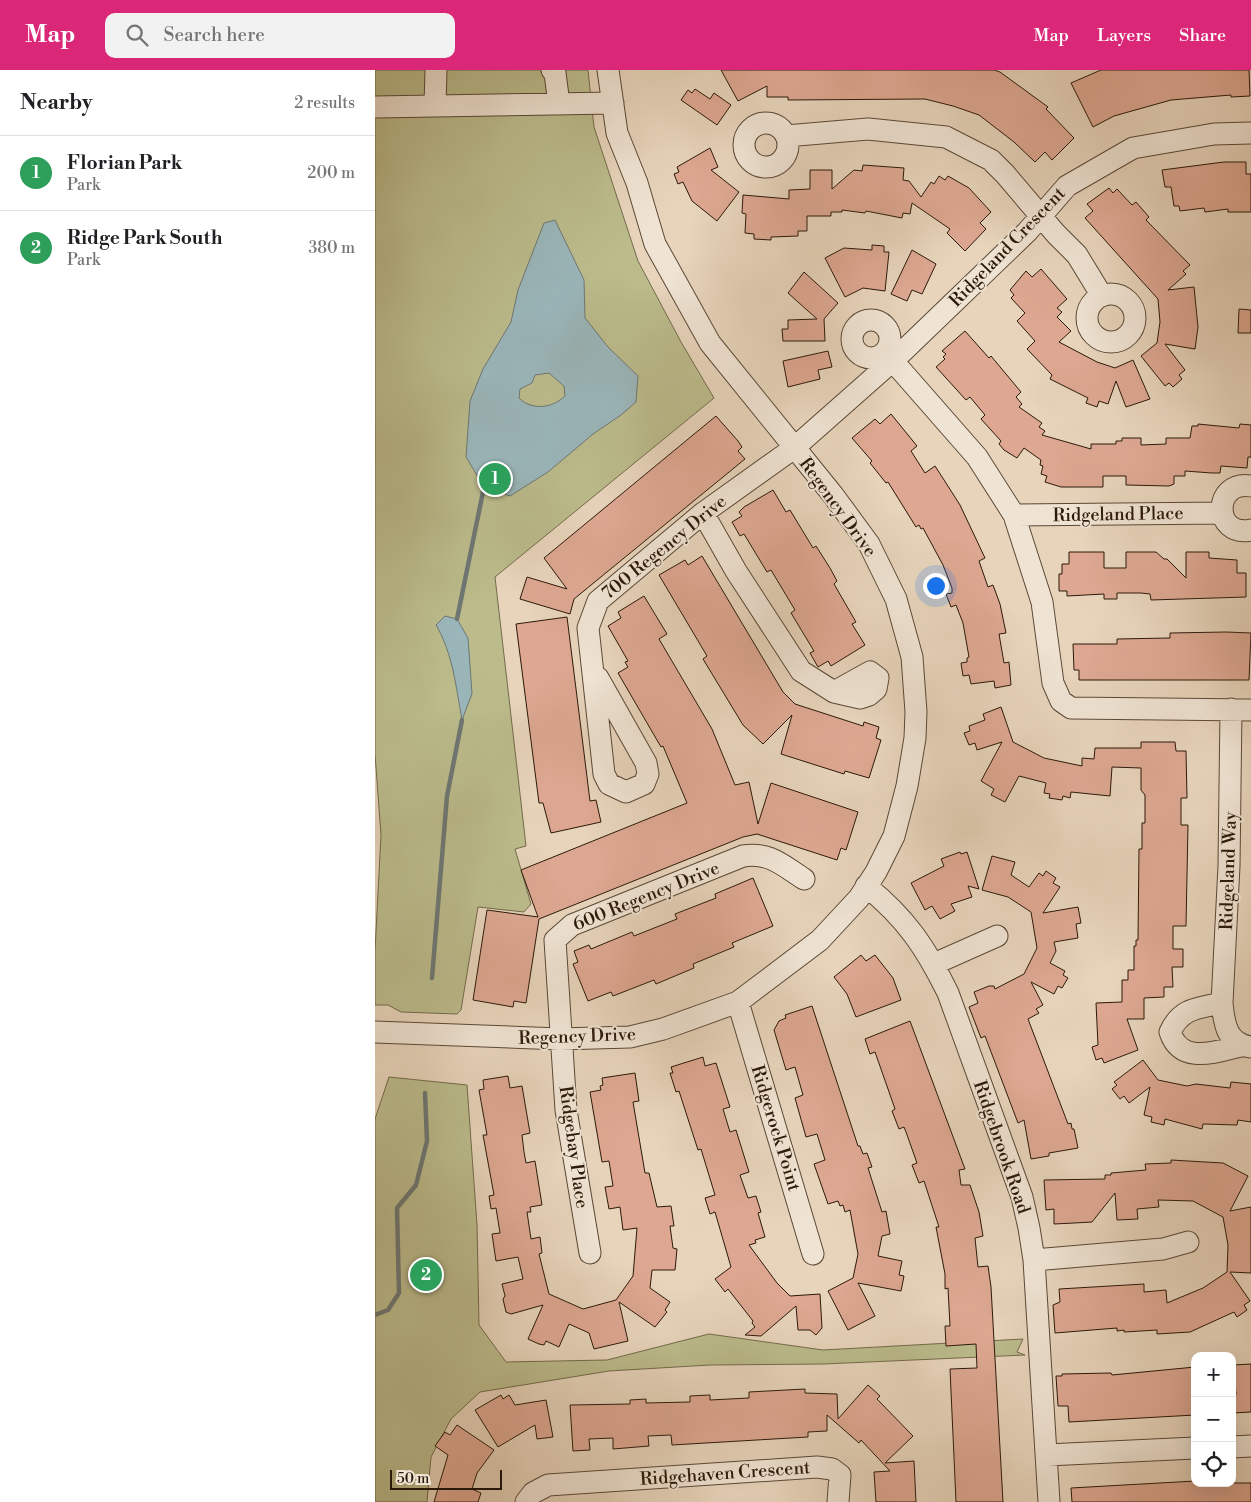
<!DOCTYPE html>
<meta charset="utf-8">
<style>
body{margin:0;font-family:"Libre Bodoni",serif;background:#f2f2f2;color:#202124}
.controls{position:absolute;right:15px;bottom:15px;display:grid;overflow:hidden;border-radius:10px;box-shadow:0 5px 20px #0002}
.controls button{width:45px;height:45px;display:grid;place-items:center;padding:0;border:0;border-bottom:1px solid #e0e0e0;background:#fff;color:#202124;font:25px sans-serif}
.scale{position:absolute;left:15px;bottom:12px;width:112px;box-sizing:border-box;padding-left:5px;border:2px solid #2b1909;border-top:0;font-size:14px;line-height:18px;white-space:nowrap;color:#2b1909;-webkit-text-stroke:4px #efe3d3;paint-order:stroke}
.you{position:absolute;left:560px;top:515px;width:18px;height:18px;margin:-12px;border:4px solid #fff;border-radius:50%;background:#1a73e8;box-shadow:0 0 0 8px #1a73e833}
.badge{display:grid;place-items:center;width:32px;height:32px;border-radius:50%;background:#db2777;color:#fff;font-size:16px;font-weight:700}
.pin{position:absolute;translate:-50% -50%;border:2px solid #fff;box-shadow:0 1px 5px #0006}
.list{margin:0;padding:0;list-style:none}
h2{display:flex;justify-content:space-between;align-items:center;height:65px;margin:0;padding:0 20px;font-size:21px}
h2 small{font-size:16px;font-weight:400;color:#757577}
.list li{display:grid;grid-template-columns:32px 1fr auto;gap:15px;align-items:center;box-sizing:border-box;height:75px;padding:0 20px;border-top:1px solid #e0e0e0}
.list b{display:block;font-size:19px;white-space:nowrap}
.list p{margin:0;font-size:16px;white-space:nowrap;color:#757577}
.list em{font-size:16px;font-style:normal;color:#757577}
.icon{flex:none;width:28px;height:28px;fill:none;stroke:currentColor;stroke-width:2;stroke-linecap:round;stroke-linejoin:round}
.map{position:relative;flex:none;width:876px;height:1432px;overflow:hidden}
header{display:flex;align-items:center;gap:30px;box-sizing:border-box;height:70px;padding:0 25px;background:#db2777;color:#fff}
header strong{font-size:24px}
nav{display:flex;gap:28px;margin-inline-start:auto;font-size:18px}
.search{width:350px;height:45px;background:#f2f2f2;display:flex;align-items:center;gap:12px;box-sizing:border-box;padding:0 18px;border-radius:10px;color:#757577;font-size:19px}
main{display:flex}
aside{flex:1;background:#fff}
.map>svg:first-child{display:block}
.green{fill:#bbbb8c;stroke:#736a4a}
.water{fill:#9ab6ba;stroke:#6e7773;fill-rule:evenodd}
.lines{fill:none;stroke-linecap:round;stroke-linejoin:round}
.stream{stroke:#6e7773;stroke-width:4.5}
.building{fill:#dda791;stroke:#2b1909}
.minor-casing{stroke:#5a4836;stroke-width:23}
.minor{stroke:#efe3d3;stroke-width:21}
.labels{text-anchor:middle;stroke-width:4;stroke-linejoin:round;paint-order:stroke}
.street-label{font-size:18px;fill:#2b1909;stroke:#efe3d3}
</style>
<header>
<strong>Map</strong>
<div class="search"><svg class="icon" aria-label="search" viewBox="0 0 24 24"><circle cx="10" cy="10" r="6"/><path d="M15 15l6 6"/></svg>Search here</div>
<nav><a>Map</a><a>Layers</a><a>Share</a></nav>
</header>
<main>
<aside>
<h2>Nearby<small>2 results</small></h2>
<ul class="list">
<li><span class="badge" style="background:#2e9e5b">1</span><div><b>Florian Park</b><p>Park</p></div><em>200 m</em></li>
<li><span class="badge" style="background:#2e9e5b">2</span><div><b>Ridge Park South</b><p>Park</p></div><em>380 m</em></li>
</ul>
</aside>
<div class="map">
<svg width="876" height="1432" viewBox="0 0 876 1432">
<rect width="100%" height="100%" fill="#e7d4bb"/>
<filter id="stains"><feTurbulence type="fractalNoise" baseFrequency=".004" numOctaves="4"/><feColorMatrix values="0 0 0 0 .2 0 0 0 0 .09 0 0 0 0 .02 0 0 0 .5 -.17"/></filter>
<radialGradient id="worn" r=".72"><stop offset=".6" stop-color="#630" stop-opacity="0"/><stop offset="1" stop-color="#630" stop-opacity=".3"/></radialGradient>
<!-- green -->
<path class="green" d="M 0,0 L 213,0 L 219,57 L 263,191 L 306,272 L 339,328 L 120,507 L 151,776 L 140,779 L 156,834 L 149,842 L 103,837 L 86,940 L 82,944 L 26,942 L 13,935 L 0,935 L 0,881 L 6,765 L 0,684 Z
M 14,1007 L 92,1015 L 102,1155 L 104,1255 L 131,1292 L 232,1290 L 334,1264 L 448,1280 L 648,1269 L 642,1282 L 650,1285 L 449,1294 L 335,1295 L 234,1301 L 105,1322 L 76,1349 L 56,1387 L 52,1432 L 0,1432 L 0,1049 Z"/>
<!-- water -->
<path class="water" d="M 180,150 L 209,210 L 210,248 L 233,277 L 263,306 L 261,332 L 246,345 L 218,364 L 173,402 L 135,426 L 109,417 L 91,387 L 95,331 L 108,299 L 136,252 L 143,220 L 169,153 ZM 174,303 L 189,316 L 190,326 C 178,338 157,341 144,328 L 145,319 L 157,313 L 160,305 Z
M 70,546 L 82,549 L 93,568 L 97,624 L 87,650 C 81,617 78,584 61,555 Z"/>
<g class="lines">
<!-- stream -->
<path class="stream" d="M 82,549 L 109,417
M 57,908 L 72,726 L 87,650
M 0,1245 L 13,1240 L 24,1223 L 22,1138 L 41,1115 L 52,1071 L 50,1023"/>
</g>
<!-- building -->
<path class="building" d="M 346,0 L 619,0 L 625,2 L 673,37 L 671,39 L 699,68 L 677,90 L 670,82 L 660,92 L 639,72 L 604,45 L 578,36 L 550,29 L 413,30 L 413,27 L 392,27 L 392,16 L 363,31 Z
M 726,0 L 874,0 L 875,26 L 856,27 L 856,25 L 796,30 L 739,46 L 718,57 L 696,13 Z
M 320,19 L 335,29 L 339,23 L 356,35 L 342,55 L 306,30 L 313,20 L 317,23 Z
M 335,78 L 343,97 L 336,100 L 364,122 L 342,151 L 317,131 L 308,112 L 303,114 L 299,104 L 304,102 L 302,97 Z
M 849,92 L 871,92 L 871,104 L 876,104 L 876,142 L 853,142 L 853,139 L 830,142 L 829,138 L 805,141 L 804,136 L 799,136 L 796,117 L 790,117 L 787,100 Z
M 488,95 L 529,98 L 528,110 L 534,111 L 546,127 L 556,112 L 559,114 L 564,106 L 570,110 L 573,106 L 594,118 L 616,142 L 605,153 L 611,159 L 590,181 L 572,163 L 575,159 L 537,133 L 535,144 L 528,143 L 527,148 L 491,141 L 490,143 L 467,140 L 467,142 L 456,142 L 456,146 L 432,146 L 432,161 L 423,161 L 423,166 L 396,167 L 396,170 L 379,169 L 379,164 L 370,163 L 371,144 L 367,143 L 368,125 L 414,129 L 414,120 L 435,119 L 435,100 L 457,100 L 457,119 L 479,100 L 487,101 Z
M 734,118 L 738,123 L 742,119 L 757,135 L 761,132 L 774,147 L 771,150 L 815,195 L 808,201 L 811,204 L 793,220 L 819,217 L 823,257 L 820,279 L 790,274 L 810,300 L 804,305 L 807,309 L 798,317 L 794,313 L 790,316 L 766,286 L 782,273 L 785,252 L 783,229 L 710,148 L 718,141 L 712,134 Z
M 497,175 L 509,176 L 509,182 L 514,182 L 510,221 L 488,218 L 470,227 L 450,188 L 469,178 L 497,180 Z
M 537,180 L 561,194 L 547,224 L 537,220 L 532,231 L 516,224 Z
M 666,199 L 692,229 L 682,238 L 687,242 L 682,247 L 696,261 L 684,272 L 722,292 L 740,298 L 758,290 L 775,329 L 751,337 L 741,311 L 733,334 L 724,331 L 722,337 L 711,333 L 713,328 L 675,309 L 677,305 L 652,279 L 660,271 L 642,251 L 650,243 L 636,228 L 639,225 L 635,220 L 651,201 L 657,207 Z
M 429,202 L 463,233 L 449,249 L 450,271 L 408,271 L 407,259 L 413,259 L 413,250 L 442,249 L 413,223 Z
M 864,239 L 876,240 L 876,263 L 863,263 Z
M 590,261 L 614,288 L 616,286 L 646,322 L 641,327 L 647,334 L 644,337 L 667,353 L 664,357 L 670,361 L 667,365 L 716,379 L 716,374 L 741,374 L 741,371 L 747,371 L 747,368 L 766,368 L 766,375 L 791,374 L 791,368 L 815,368 L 817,356 L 823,356 L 823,354 L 864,358 L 865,354 L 876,355 L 876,387 L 873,387 L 872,398 L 846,396 L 845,403 L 837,403 L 810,401 L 810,406 L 799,406 L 799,414 L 794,416 L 751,415 L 751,406 L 728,406 L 728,417 L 686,417 L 670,412 L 672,406 L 666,404 L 668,396 L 665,395 L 666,390 L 649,378 L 642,388 L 629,380 L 624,374 L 626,371 L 606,349 L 610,345 L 595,327 L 591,330 L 561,297 L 570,289 L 568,287 L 571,284 L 567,281 Z
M 453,281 L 457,297 L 443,300 L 445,309 L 413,317 L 408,291 Z
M 516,344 L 542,376 L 536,381 L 550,403 L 560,396 L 571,413 L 585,435 L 610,488 L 604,491 L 613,517 L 618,515 L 625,534 L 631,563 L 624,564 L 629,593 L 634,592 L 636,615 L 620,618 L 619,611 L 596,614 L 594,605 L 588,606 L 586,593 L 592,592 L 592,588 L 594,587 L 588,553 L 581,535 L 576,537 L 571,524 L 577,523 L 577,518 L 568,495 L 548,458 L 546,459 L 544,455 L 541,457 L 513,412 L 511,413 L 495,393 L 497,391 L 477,368 L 500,349 L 505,354 Z
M 341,346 L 363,371 L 367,377 L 363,381 L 370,389 L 199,529 L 195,544 L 145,529 L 152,507 L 192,519 L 169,488 Z
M 398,420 L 411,442 L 415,440 L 438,478 L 441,476 L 455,498 L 462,511 L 459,514 L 481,552 L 477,554 L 490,575 L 456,596 L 453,591 L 443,597 L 435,583 L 439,581 L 416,543 L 420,540 L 396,500 L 392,502 L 369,464 L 365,466 L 357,452 L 367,446 L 364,442 L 369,437 Z
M 694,482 L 729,482 L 729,498 L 751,498 L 751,482 L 781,482 L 789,489 L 792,489 L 811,508 L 811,482 L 834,482 L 834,488 L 862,490 L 862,503 L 871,503 L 871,527 L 776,530 L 775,524 L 766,523 L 742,523 L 742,529 L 729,529 L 729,524 L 692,526 L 692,521 L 684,521 L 684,504 L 687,504 L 687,494 L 694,494 Z
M 327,486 L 408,622 L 420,634 L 488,656 L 489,652 L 504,657 L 501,668 L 506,670 L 494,708 L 470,701 L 469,704 L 406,684 L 417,645 L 388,674 L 368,655 L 328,589 L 332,586 L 284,505 L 310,490 L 313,495 Z
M 269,526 L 292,564 L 284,569 L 337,659 L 360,715 L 374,712 L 383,754 L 396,713 L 483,742 L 471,780 L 466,778 L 462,790 L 382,764 L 368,767 L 164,849 L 151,933 L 139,931 L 138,937 L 98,930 L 112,840 L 163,847 L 146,800 L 312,733 L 288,676 L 286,677 L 243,603 L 253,597 L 250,592 L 253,591 L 233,556 L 246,548 L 243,542 Z
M 192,547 L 215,731 L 221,730 L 226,752 L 176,763 L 168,733 L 164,733 L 141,554 Z
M 851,562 L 876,563 L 874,610 L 704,610 L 704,600 L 699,600 L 698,574 L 742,574 L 742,569 L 795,568 L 795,563 Z
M 626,637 L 638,672 L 669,688 L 707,696 L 707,688 L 719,689 L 720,678 L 766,678 L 766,672 L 800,672 L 801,681 L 811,681 L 812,728 L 806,728 L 806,755 L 813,755 L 811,856 L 798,856 L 798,879 L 808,879 L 808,897 L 797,897 L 798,917 L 789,917 L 789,927 L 769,928 L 769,949 L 752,949 L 763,980 L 729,993 L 727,988 L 721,990 L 717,977 L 723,975 L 721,933 L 747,932 L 747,910 L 753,910 L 753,900 L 759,900 L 759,876 L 761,876 L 761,870 L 763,870 L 764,779 L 767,779 L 767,753 L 770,753 L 770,725 L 766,720 L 766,698 L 737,697 L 735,726 L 696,722 L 695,728 L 688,726 L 687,730 L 674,728 L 675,724 L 669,723 L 671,713 L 644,706 L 630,732 L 616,725 L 619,719 L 606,711 L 627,672 L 602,680 L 600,673 L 594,675 L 589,663 L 595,661 L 594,656 L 610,650 L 608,644 Z
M 585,782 L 586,784 L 592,782 L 604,819 L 593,816 L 597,827 L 576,834 L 580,841 L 565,849 L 557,836 L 550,840 L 536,813 L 569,796 L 566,789 Z
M 617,786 L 640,792 L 636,805 L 654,817 L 664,803 L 668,806 L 671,801 L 681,808 L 678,813 L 685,817 L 668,843 L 703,837 L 706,853 L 701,854 L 703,868 L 679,872 L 681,881 L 675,893 L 690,901 L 688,905 L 693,908 L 687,918 L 683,916 L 679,924 L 656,912 L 668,935 L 661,939 L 664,943 L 653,949 L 693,1054 L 696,1053 L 697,1059 L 699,1059 L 703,1078 L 674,1083 L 674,1086 L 656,1089 L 649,1050 L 643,1053 L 610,966 L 606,968 L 594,937 L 603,933 L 599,922 L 614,916 L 619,916 L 620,919 L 649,904 L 662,878 L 656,842 L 633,827 L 607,820 Z
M 378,808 L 398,856 L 357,873 L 359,877 L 318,894 L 319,898 L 281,914 L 279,910 L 238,926 L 236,922 L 213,931 L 198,894 L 203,892 L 199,881 L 214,875 L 216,879 L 257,862 L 259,866 L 302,849 L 300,844 L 341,828 L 340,824 Z
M 486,885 L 491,891 L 500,885 L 518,908 L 526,930 L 481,947 L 472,924 L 459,907 Z
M 437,936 L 483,1076 L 485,1076 L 488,1084 L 492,1083 L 497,1097 L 493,1098 L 507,1142 L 511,1141 L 515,1164 L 507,1166 L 503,1186 L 527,1191 L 524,1205 L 529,1206 L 526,1221 L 483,1213 L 500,1246 L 473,1260 L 453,1221 L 478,1208 L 483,1184 L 475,1140 L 470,1142 L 468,1135 L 465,1136 L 463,1131 L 453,1134 L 439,1094 L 450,1090 L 442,1064 L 431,1067 L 420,1028 L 428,1025 L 420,997 L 411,1000 L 399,960 L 404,951 L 411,948 L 410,945 Z
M 535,951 L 590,1099 L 584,1100 L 586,1115 L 595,1115 L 604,1142 L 608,1166 L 600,1168 L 603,1197 L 613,1196 L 616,1217 L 628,1432 L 581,1432 L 575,1299 L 602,1298 L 601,1274 L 571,1276 L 570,1256 L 575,1256 L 573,1218 L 570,1219 L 570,1204 L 561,1157 L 564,1157 L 549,1111 L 544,1113 L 537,1095 L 542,1093 L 531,1062 L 529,1057 L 524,1059 L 517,1041 L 520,1039 L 500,982 L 495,984 L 490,969 Z
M 328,987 L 330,996 L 341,993 L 355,1037 L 348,1039 L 355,1062 L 361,1060 L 374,1102 L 365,1105 L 373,1128 L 381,1126 L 386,1142 L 383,1143 L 390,1167 L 380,1170 L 381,1173 L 374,1175 L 402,1213 L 415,1226 L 445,1224 L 447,1258 L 441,1265 L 435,1260 L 423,1260 L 421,1236 L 386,1266 L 370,1265 L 380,1257 L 377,1253 L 378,1251 L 353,1219 L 350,1222 L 340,1209 L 356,1197 L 340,1142 L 335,1144 L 330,1128 L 340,1125 L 326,1079 L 323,1080 L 304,1021 L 301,1022 L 295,1003 L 298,1003 L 296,997 Z
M 768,990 L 783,1010 L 812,1016 L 821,1014 L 855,1018 L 856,1012 L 876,1014 L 876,1052 L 863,1050 L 862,1055 L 828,1054 L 827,1059 L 790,1049 L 789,1055 L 776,1052 L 777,1047 L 769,1045 L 775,1017 L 754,1033 L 749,1026 L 745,1029 L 737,1019 L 742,1015 L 739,1012 Z
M 260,1003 L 264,1031 L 258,1032 L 270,1103 L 274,1103 L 282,1137 L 296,1136 L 299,1156 L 295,1156 L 298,1178 L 302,1179 L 300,1200 L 277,1200 L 275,1218 L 295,1232 L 290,1240 L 292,1242 L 280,1257 L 244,1232 L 253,1271 L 219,1279 L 214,1263 L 194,1254 L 184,1277 L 171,1271 L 169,1275 L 164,1274 L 153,1269 L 168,1235 L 136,1244 L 131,1242 L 128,1229 L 130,1226 L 127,1214 L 148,1209 L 143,1187 L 121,1191 L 117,1164 L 125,1163 L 121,1138 L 116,1139 L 114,1126 L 119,1125 L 108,1065 L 112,1065 L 104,1020 L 109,1019 L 108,1010 L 133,1006 L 135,1018 L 147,1016 L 155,1063 L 147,1065 L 149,1082 L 151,1093 L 160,1091 L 167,1135 L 155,1137 L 156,1142 L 152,1142 L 156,1169 L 165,1167 L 167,1183 L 164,1184 L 174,1224 L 208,1239 L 241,1230 L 258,1206 L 262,1158 L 248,1160 L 245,1137 L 234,1139 L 230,1117 L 238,1116 L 234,1091 L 227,1092 L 215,1022 L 226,1020 L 225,1016 L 228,1015 L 227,1008 Z
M 796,1090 L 848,1093 L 873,1106 L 855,1141 L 876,1137 L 876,1203 L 855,1202 L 875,1231 L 869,1235 L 872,1240 L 862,1247 L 859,1242 L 815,1262 L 782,1264 L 782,1260 L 749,1262 L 749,1260 L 742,1261 L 742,1258 L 680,1263 L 678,1235 L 685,1232 L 684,1219 L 769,1214 L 769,1222 L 791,1220 L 792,1233 L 828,1218 L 852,1202 L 853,1175 L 848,1147 L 818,1131 L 783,1130 L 784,1137 L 762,1139 L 763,1149 L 742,1150 L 740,1123 L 717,1152 L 699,1153 L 679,1154 L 679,1139 L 671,1140 L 669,1110 L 730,1109 L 730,1105 L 736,1105 L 736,1103 L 771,1100 L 770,1094 L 796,1093 Z
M 876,1294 L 876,1342 L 857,1343 L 857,1325 L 861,1325 L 859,1295 Z
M 820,1297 L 820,1345 L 694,1352 L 693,1336 L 683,1336 L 681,1306 L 687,1306 L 687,1304 L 736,1303 L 737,1305 Z
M 493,1315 L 505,1326 L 502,1329 L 538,1366 L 510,1393 L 539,1391 L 541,1432 L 501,1432 L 499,1402 L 515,1401 L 486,1370 L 484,1373 L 452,1345 L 452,1361 L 433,1362 L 433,1367 L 297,1375 L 296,1365 L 273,1366 L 274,1376 L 238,1379 L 238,1368 L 214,1369 L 215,1380 L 198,1381 L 195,1335 L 255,1334 L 255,1330 L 271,1329 L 271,1333 L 315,1332 L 315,1326 L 335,1325 L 335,1330 L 374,1328 L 374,1322 L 430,1319 L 430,1323 L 462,1324 L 463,1349 Z
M 126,1325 L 128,1329 L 134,1325 L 140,1335 L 171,1330 L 178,1367 L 162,1369 L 160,1355 L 123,1377 L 100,1340 Z
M 82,1355 L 119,1380 L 102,1403 L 97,1419 L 106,1423 L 103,1432 L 59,1432 L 73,1385 L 60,1376 L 70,1362 L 75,1365 Z
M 820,1411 L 820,1413 L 876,1413 L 876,1432 L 697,1432 L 696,1418 Z"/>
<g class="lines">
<defs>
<path id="minor" d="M 177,0 L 180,3 L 184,34
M 60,36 L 61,0
M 0,37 L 238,33
M369 75a22 22 0 1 1 44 0a22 22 0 1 1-44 0Z
M 411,66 L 493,59 L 571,67 L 616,90 L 630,104 L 681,164 L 702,185 L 727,226
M712 248a24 24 0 1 1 48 0a24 24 0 1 1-48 0Z
M477 269a19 19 0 1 1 38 0a19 19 0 1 1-38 0Z
M 510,282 L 602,387 L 639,445 L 667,532 L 678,613 L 686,631 L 696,638 L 876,640
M 876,416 C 837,410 838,468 876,460
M 328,443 L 361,501 L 426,601 L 459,622 L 485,628 L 494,625 L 501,619 L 503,608 L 495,602 L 459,622
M 639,445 L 847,443
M 219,607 L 223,608 L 271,693 L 273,704 L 269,714 L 251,722 L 234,714 L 229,704 L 213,558 L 223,531 L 328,443 L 419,378 L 522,287 L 652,162 L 692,116 L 758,78 L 839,64 L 876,63
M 856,639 L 854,796 L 847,933 C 849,954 852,974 876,977
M 491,816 C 531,848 551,878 573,923 L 647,1127 L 654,1158 L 659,1190 L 674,1432
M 559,894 L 622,866
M 363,932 L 438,1184
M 847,933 C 823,938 806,938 795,962 C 806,995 840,982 866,976
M 0,962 L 185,969 L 255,967 L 288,959 L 363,932 L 445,870 L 484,828 L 501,802 L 519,766 L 532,716 L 540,668 L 541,642 L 537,587 L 521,529 L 494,474 L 458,425 L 335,273 L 280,174 L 262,113 L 242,63 L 233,0
M 215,1183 L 191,1040 L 180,870 L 197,855 L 368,786 C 395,782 407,795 429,809
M 659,1190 L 788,1179 L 813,1172
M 857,1377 L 876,1376
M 672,1385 L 820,1378
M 151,1432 L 158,1423 L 173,1415 L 442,1397 L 457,1399 L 465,1405 L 463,1432"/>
</defs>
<!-- minor casing -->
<use href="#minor" class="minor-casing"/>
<!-- minor -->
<use href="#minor" class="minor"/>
</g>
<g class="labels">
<!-- street labels -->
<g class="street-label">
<text transform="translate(632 177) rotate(-46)" y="6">Ridgeland Crescent</text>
<text transform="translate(463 437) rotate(54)" y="6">Regency Drive</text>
<text transform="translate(743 444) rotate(-1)" y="6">Ridgeland Place</text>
<text transform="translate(289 477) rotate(-39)" y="6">700 Regency Drive</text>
<text transform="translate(853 801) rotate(-88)" y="6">Ridgeland Way</text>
<text transform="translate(271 826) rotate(-22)" y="6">600 Regency Drive</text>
<text transform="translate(202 966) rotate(-2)" y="6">Regency Drive</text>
<text transform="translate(401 1058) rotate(73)" y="6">Ridgerock Point</text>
<text transform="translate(199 1077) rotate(82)" y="6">Ridgebay Place</text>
<text transform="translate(627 1077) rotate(71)" y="6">Ridgebrook Road</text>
<text transform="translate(350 1403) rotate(-4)" y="6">Ridgehaven Crescent</text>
</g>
</g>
<rect width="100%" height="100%" filter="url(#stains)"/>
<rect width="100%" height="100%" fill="url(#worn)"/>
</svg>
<div class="controls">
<button>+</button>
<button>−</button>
<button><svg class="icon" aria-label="locate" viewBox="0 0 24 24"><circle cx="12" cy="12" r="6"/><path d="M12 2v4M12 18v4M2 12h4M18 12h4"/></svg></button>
</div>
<div class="scale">50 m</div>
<div class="you"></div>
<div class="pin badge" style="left:120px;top:409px;background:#2e9e5b">1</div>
<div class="pin badge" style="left:51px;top:1205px;background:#2e9e5b">2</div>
</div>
</main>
